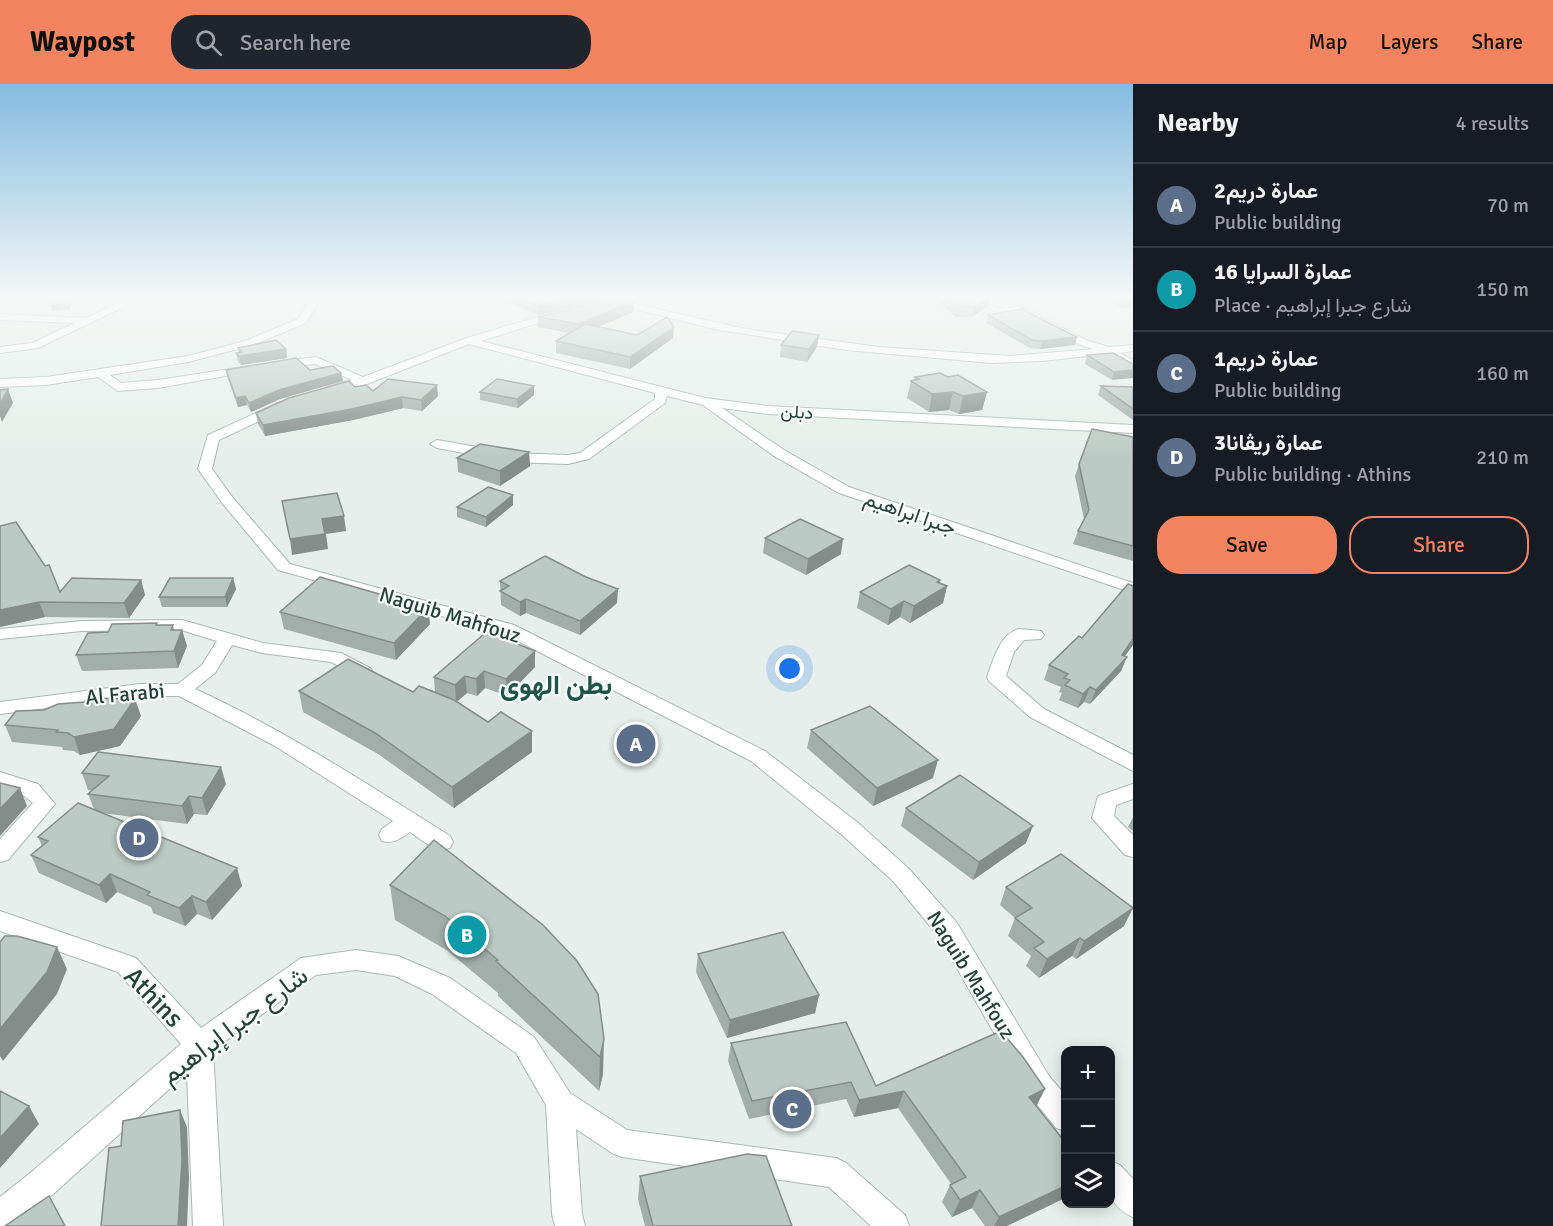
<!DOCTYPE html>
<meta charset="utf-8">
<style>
body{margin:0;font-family:Signika,Vazirmatn,sans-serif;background:#20242c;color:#f1f3f6}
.controls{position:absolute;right:18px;bottom:18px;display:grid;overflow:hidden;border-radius:12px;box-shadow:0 3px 15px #0003}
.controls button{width:54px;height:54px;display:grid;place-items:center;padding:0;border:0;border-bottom:2px solid #363941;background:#171b24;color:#f1f3f6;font:30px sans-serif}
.you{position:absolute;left:790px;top:585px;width:21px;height:21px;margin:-15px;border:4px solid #fff;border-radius:50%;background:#1a73e8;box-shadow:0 0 0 9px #1a73e833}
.badge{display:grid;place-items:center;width:39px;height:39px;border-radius:50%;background:#f4845f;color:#fff;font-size:20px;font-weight:700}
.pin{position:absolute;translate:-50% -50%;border:3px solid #fff;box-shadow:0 2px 6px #0006}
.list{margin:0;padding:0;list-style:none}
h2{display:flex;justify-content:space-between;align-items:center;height:78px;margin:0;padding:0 24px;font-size:26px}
h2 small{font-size:20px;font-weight:400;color:#9ea1a6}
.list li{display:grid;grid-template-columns:39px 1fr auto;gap:18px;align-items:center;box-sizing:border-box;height:84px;padding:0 24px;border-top:2px solid #363941}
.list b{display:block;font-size:22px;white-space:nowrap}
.list p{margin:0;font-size:20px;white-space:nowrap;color:#9ea1a6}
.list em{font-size:20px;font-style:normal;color:#9ea1a6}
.actions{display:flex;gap:12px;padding:18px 24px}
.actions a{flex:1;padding:14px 0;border:2px solid #f4845f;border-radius:24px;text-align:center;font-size:21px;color:#f4845f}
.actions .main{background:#f4845f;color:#111}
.icon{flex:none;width:33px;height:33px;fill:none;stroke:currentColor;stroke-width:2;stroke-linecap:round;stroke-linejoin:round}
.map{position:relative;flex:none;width:1133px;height:1142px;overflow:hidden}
header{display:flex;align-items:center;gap:36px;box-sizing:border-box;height:84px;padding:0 30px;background:#f4845f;color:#111}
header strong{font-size:28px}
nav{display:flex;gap:33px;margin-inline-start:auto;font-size:21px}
.search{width:420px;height:54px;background:#20242c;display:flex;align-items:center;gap:15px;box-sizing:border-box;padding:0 21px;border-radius:24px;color:#9ea1a6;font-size:22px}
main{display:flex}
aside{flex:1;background:#171b24}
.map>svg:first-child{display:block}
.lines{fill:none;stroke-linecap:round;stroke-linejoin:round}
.minor-casing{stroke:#a8b8b2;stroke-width:2}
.minor{fill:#fff;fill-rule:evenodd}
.wall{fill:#a1aea9}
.shaded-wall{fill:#838d89}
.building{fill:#bbcac4;stroke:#838d89;stroke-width:1.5}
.labels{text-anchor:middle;stroke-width:4.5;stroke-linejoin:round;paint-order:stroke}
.far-street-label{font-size:18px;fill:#24423a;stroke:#f7fbf9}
.street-label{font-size:21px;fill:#24423a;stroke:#f7fbf9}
.near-street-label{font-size:26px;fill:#24423a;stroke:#f7fbf9}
.district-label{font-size:27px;font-weight:bold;fill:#1f5548;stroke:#f7fbf9}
</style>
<header>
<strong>Waypost</strong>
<div class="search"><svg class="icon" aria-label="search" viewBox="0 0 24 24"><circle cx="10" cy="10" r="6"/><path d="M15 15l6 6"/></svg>Search here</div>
<nav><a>Map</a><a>Layers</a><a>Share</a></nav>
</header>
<main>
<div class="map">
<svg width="1133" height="1142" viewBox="0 0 1133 1142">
<rect width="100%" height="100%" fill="#e6efeb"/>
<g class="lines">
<defs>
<path id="minor" d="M 127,215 L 140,215 L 38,264 L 0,269 L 0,263 L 32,259 L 75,239 L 0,236 L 0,230 L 86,234 Z
M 306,215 L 316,215 L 316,222 L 306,239 L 253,261 L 188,278 L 110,291 L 121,299 L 158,296 L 249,282 L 253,283 L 253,287 L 158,304 L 118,307 L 98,293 L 46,301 L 0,303 L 0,295 L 46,293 L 188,272 L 245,257 L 298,235 L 306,222 Z
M 612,215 L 746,245 L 879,263 L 1010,272 L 1093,265 L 1078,260 L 1020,230 L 978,215 L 992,215 L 1028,226 L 1086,256 L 1109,263 L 1133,261 L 1133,267 L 1120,269 L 1133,276 L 1133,284 L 1106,270 L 1042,277 L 992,279 L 846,266 L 714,245 L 612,219 Z
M 560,226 L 565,229 L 564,231 L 481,257 L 705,314 L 767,322 L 1133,341 L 1133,349 L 767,330 L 722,324 L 784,366 L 849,403 L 1133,499 L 1133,509 L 839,409 L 774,372 L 703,321 L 667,312 L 665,319 L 589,375 L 568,380 L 511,378 L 437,364 L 430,360 L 437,356 L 511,369 L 568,371 L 580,369 L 655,315 L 655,309 L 469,260 L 367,300 L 330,310 L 326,309 L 326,303 L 352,296 L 315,280 L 276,284 L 270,281 L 276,278 L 316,273 L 363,293 L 464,255 Z
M 278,319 L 282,320 L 284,323 L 282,326 L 219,356 L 212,385 L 233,414 L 290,480 L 514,541 L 765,667 L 857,738 L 909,785 L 957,839 L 1049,992 L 1066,1012 L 1066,1047 L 1056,1044 L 1029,1010 L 939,853 L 893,797 L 841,750 L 751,677 L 502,549 L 278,486 L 223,420 L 198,385 L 208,351 Z
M 182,536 L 263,559 L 341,569 L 370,584 L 373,588 L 370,592 L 358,592 L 331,578 L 262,569 L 232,561 L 215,589 L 195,605 C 285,646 367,700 450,752 L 453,758 L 450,764 C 435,769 422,756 410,748 C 400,755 394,760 382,757 L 379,751 L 382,745 L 393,737 L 275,662 L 179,612 L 140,612 L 0,630 L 0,618 L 140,600 L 178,600 L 202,581 L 217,557 L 181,546 L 82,547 L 0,555 L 0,545 L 82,537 Z
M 1019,545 L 1041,547 L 1044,551 L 1041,555 L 1024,556 L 1014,568 L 1006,592 L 1044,625 L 1133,671 L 1133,687 L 1030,633 L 989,597 L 987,593 C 993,577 1000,549 1019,545 Z
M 0,688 L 38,700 L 55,720 L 8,776 L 0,778 L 0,755 L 33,719 L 18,707 L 0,702 Z
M 1133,700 L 1133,715 L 1116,721 L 1114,732 L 1133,751 L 1133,773 L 1125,771 L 1092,734 L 1098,712 Z
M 0,827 L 136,874 L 201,944 L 301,874 L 356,866 L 398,872 L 450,894 L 534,953 L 570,1009 L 627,1046 L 836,1074 L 846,1079 L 905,1131 L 909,1142 L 871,1142 L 829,1103 L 622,1073 L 612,1069 L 576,1045 L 582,1130 L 585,1142 L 555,1142 L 552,1130 L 546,1021 L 516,969 L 432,910 L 395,892 L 356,886 L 316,891 L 213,966 L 223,1142 L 193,1142 L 187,989 L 51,1112 L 12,1142 L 0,1142 L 0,1113 L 29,1090 L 181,960 L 118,888 L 0,847 Z
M 1110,1077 L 1120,1081 L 1133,1095 L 1133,1133 C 1105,1121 1110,1103 1110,1077 Z"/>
</defs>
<!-- minor casing -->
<use href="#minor" class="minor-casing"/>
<!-- minor -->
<use href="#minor" class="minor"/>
</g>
<!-- wall -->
<path class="wall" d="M 506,215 L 608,215 L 538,231 L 506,217 Z
M 935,215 L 991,215 L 989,221 L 973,232 L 956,233 Z
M 1107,215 L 1133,215 L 1133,223 L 1121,224 Z
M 634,217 L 633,228 L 598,243 L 637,251 L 673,254 L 630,285 L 556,269 L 556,257 L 569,249 L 538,243 L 538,233 Z
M 988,231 L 1077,253 L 1075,261 L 1040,265 L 1030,264 L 986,239 Z
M 819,251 L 817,263 L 807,278 L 780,273 L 781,261 Z
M 238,264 L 286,265 L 287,274 L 241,281 L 238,278 L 236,269 L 239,268 Z
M 1087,271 L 1133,280 L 1112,296 L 1085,280 Z
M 226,286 L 310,286 L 341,289 L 343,297 L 280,315 L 251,328 L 247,321 L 238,323 L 228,295 Z
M 915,293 L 948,293 L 987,308 L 982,326 L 959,330 L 949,326 L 929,328 L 907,314 L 911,297 L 914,296 Z
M 1101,302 L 1133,303 L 1133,336 L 1098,311 Z
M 355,303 L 373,307 L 438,312 L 422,327 L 403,324 L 353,336 L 265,352 L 258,340 L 256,329 Z
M 480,308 L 534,311 L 518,324 L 480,316 Z
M 1133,353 L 1133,477 L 1073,460 L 1078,447 L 1084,435 L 1075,392 L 1079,380 Z
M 529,368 L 530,382 L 500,402 L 458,388 L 457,374 Z
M 513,421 L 486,443 L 457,433 L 457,423 Z
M 0,442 L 60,508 L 141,496 L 145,511 L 129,534 L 45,533 L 0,543 Z
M 765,454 L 841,470 L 806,491 L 763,469 Z
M 233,494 L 236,505 L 227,523 L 162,523 L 159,513 Z
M 500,497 L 617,519 L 580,551 L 526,529 L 520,532 L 501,521 Z
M 939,499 L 947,502 L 943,519 L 910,539 L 900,533 L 888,541 L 857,524 L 860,508 Z
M 428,524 L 430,540 L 396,576 L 284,545 L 280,528 Z
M 158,541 L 173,541 L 174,546 L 187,562 L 178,584 L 82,587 L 76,571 L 108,548 Z
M 517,553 L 517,560 L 535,567 L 535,583 L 507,612 L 485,604 L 477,612 L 467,609 L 457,618 L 532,668 L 454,724 L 378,670 L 303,628 L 299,607 L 435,609 L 434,593 Z
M 1125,572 L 1121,587 L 1090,620 L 1084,618 L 1078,624 L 1059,616 L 1062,609 L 1059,608 L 1061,603 L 1044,596 L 1049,581 Z
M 141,632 L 120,662 L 80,671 L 74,667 L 63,666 L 62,663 L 12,658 L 5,641 Z
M 811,646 L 933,694 L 873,722 L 807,664 Z
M 82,689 L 226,700 L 207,731 L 194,730 L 187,740 L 102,729 L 242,802 L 212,836 L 197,830 L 185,842 L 153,829 L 151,823 L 117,808 L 106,819 L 39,789 L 31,771 L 42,762 L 38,753 L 94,725 L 88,710 L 92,707 L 88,706 Z
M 906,724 L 1026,759 L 973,796 L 901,742 Z
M 1133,733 L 1133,747 L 1128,743 Z
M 390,801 L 598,910 L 603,990 L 599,1007 L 498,912 L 498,909 L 448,867 L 395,836 Z
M 1006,803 L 1124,842 L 1076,875 L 1072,872 L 1039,894 L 1026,882 L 1031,872 L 1008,852 L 1015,834 L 1000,821 Z
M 698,870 L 819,911 L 815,929 L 727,954 L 696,888 Z
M 731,959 L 876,1002 L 1037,1022 L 1007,1142 L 985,1142 L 972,1124 L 952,1133 L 942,1118 L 950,1101 L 951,1100 L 898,1024 L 854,1033 L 846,1015 L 749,1035 L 728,977 Z
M 640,1092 L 792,1142 L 645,1142 L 638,1115 Z"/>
<!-- shaded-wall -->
<path class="shaded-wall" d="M 69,215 L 73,215 L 70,225 L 52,227 L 50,219 Z
M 569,215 L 608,215 L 538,231 L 538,222 Z
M 987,215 L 991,215 L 989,221 L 973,232 L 975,223 Z
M 634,217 L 633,228 L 579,251 L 579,240 Z
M 674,243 L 673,254 L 630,285 L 630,273 Z
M 819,251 L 817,263 L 807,278 L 809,265 Z
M 1077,253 L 1075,261 L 1040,265 L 1042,257 Z
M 286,265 L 287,274 L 241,281 L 239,272 Z
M 1133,286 L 1133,294 L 1112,296 L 1114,288 Z
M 341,289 L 343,297 L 280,315 L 251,328 L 249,319 L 279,306 Z
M 437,301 L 438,312 L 422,327 L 421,316 Z
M 534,302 L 534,311 L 518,324 L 517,315 Z
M 8,305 L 13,319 L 2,338 L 0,332 L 0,320 Z
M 953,308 L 949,326 L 929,328 L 932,310 Z
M 987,308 L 982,326 L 959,330 L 963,312 Z
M 245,312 L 247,321 L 238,323 L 236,314 Z
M 402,313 L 403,324 L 353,336 L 265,352 L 263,341 Z
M 529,368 L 530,382 L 500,402 L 500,387 Z
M 513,411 L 513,421 L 486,443 L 486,433 Z
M 344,432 L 346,447 L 326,450 L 328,465 L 292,471 L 290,455 L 322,435 Z
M 843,455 L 841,470 L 806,491 L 808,475 Z
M 233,494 L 236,505 L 227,523 L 225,513 Z
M 141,496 L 145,511 L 129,534 L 124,519 Z
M 940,496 L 937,509 L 947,502 L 943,519 L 910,539 L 914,522 Z
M 618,505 L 617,519 L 580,551 L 580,537 Z
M 526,515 L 526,529 L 520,532 L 520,518 Z
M 904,517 L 900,533 L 888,541 L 891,525 Z
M 39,518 L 45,533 L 0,543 L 0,526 Z
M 428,524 L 430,540 L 396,576 L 394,559 Z
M 182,546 L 187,562 L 178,584 L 174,567 Z
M 517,553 L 518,570 L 512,558 Z
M 1133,555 L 1133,561 L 1117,583 L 1127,573 L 1121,587 L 1090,620 L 1096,606 Z
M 535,567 L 535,583 L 507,612 L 506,595 Z
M 484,587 L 485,604 L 477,612 L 476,595 Z
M 465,592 L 467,609 L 456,618 L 455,601 Z
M 1090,603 L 1084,618 L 1078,624 L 1083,610 Z
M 135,615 L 141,632 L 120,662 L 80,671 L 74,653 Z
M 532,647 L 532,668 L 454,724 L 452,703 Z
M 938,676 L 933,694 L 873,722 L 877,704 Z
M 221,683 L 226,700 L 207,731 L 202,714 Z
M 20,704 L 27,722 L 0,752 L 0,725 Z
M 189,712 L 194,730 L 187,740 L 182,722 Z
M 1033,742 L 1026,759 L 973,796 L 979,778 Z
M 237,784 L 242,802 L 212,836 L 206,818 Z
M 110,790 L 117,808 L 106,819 L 99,801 Z
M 192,812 L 197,830 L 185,842 L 179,824 Z
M 1133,824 L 1124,842 L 1076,875 L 1084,857 Z
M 1080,854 L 1072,872 L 1039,894 L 1047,875 Z
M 57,863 L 67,885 L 57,910 L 3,977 L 0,972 L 0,945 Z
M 819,911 L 815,929 L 727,954 L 730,936 Z
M 604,955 L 603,990 L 599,1007 L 600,973 Z
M 1045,1005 L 1036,1023 L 1029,1013 Z
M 904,1007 L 898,1024 L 854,1033 L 859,1016 Z
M 29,1022 L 39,1040 L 0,1084 L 0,1054 Z
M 180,1026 L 187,1043 L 189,1094 L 187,1142 L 178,1142 Z
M 1065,1102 L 1065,1114 L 1007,1142 L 994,1142 L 999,1133 Z
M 980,1106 L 972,1124 L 952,1133 L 960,1116 Z"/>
<!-- building -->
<path class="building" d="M 52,215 L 69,215 L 68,218 L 50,219 Z
M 522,215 L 569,215 L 538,222 Z
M 610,215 L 623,215 L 634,217 L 579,240 L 538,233 Z
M 948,215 L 987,215 L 975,223 L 958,223 Z
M 1022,225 L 1077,253 L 1042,257 L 1032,256 L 988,231 Z
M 667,233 L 674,243 L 630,273 L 556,257 L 585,240 L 637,251 Z
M 792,247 L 819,251 L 809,265 L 781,261 Z
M 276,256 L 286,265 L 239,272 L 236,269 L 242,268 L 238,264 Z
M 1113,269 L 1133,280 L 1133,286 L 1114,288 L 1087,271 Z
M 296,274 L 310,286 L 333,282 L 341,289 L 279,306 L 249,319 L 245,312 L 236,314 L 226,286 Z
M 940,289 L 948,293 L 958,291 L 987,308 L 963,312 L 953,308 L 932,310 L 911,297 L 919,295 L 915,293 Z
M 388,295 L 437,301 L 421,316 L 402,313 L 352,325 L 263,341 L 256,329 L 289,314 L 349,297 L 355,303 L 366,301 L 373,307 Z
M 497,295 L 534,302 L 517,315 L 480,308 Z
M 1101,302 L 1133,303 L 1133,325 Z
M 8,305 L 0,320 L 0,306 Z
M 1092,345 L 1133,353 L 1133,462 L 1078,447 L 1089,426 L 1079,380 Z
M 480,360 L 529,368 L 500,387 L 457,374 Z
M 488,403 L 513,411 L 486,433 L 457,423 Z
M 337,409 L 344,432 L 322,435 L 325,450 L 290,455 L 282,417 Z
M 800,435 L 843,455 L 808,475 L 765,454 Z
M 16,438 L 45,482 L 49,481 L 60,508 L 72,494 L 141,496 L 124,519 L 39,518 L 0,526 L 0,442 Z
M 545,472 L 586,493 L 618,505 L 580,537 L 526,515 L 520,518 L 500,507 L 509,502 L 500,497 Z
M 909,481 L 940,496 L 937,498 L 947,502 L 914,522 L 904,517 L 891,525 L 860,508 Z
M 320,493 L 428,524 L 394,559 L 280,528 Z
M 170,494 L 233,494 L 225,513 L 159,513 Z
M 1128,500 L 1133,502 L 1133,555 L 1122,571 L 1127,573 L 1096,606 L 1090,603 L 1083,610 L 1065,601 L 1070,596 L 1064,594 L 1068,590 L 1049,581 L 1079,552 L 1082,554 Z
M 157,539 L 156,541 L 173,541 L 171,546 L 182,546 L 174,567 L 76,571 L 88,549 L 108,548 L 112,540 Z
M 491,544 L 517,553 L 512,558 L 535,567 L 506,595 L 484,587 L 476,595 L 465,592 L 455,601 L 434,593 Z
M 348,575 L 413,608 L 419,602 L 454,616 L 488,638 L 501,628 L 532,647 L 452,703 L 375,649 L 299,607 Z
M 88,614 L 135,615 L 114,645 L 74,653 L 68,649 L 56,648 L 58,646 L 5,641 L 16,627 L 44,626 L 58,620 L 84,618 Z
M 870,622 L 938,676 L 877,704 L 811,646 Z
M 98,668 L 221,683 L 202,714 L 189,712 L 182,722 L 88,710 L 109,692 L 82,689 Z
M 960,691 L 1033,742 L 979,778 L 906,724 Z
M 0,699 L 20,704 L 0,725 Z
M 78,719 L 237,784 L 206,818 L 192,812 L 179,824 L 147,811 L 150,808 L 110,790 L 99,801 L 31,771 L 48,757 L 38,753 Z
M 434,756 L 543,841 L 577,877 L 598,910 L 604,955 L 600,973 L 496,877 L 498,876 L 445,832 L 390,801 Z
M 1061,770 L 1133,824 L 1084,857 L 1080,854 L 1047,875 L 1034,864 L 1044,858 L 1015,834 L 1032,824 L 1006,803 Z
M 783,848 L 819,911 L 730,936 L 698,870 Z
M 5,852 L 17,852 L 57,863 L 47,888 L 0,945 L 0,858 Z
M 846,938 L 876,1002 L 1001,947 L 1023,973 L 1045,1005 L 1029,1013 L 1065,1058 L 1065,1102 L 999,1133 L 980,1106 L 960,1116 L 950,1101 L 966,1093 L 904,1007 L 859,1016 L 851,998 L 752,1017 L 731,959 Z
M 0,1007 L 29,1022 L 0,1054 Z
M 180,1026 L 182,1076 L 178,1142 L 101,1142 L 109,1064 L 121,1062 L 123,1037 Z
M 747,1070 L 766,1072 L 792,1142 L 653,1142 L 640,1092 Z
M 49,1112 L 65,1142 L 5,1142 Z"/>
<!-- sky -->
<linearGradient id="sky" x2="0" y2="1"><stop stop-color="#84bce0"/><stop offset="0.57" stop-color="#f4f8f6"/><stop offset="1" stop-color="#f4f8f6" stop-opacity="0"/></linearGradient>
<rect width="1133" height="375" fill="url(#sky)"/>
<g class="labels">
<!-- far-street labels -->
<g class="far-street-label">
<text transform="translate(797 328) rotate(4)" y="6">دبلن</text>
</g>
<!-- street labels -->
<g class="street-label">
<text transform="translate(910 429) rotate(19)" y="7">جبرا ابراهيم</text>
<text transform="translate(450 531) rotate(17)" y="7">Naguib Mahfouz</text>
<text transform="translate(125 610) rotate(-5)" y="7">Al Farabi</text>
<text transform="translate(971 891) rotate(58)" y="7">Naguib Mahfouz</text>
</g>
<!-- near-street labels -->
<g class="near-street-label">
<text transform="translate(154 913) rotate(46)" y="9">Athins</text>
<text transform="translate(234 941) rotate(-37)" y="9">شارع جبرا إبراهيم</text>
</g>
<!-- district labels -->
<g class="district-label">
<text x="556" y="610">بطن الهوى</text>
</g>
</g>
</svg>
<div class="controls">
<button>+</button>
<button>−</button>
<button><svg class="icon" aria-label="layers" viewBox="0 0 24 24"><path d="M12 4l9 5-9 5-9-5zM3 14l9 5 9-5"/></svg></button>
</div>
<div class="you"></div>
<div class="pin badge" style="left:636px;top:660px;background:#5c6f8a">A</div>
<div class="pin badge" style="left:467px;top:851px;background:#0f9aa8">B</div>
<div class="pin badge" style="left:792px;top:1025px;background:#5c6f8a">C</div>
<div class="pin badge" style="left:139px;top:754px;background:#5c6f8a">D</div>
</div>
<aside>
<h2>Nearby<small>4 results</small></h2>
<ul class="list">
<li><span class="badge" style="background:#5c6f8a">A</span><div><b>عمارة دريم2</b><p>Public building</p></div><em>70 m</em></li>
<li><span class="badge" style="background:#0f9aa8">B</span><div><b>عمارة السرايا 16</b><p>Place · شارع جبرا إبراهيم</p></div><em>150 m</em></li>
<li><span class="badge" style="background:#5c6f8a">C</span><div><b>عمارة دريم1</b><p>Public building</p></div><em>160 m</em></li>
<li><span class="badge" style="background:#5c6f8a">D</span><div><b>عمارة ريڤانا3</b><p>Public building · Athins</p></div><em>210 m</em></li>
</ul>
<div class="actions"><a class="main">Save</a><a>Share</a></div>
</aside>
</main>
